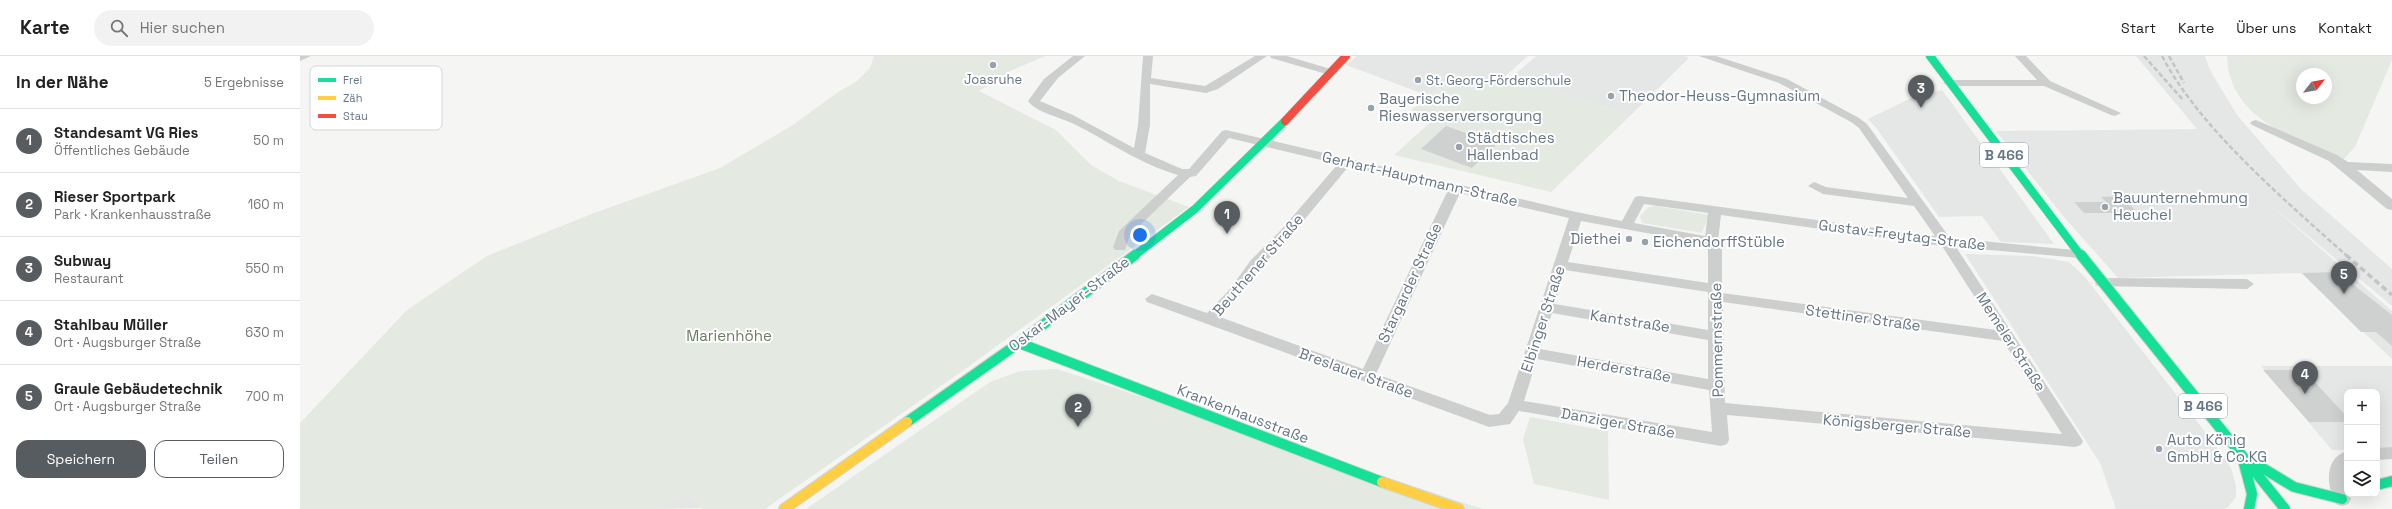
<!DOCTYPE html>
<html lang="de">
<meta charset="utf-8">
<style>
body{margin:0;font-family:"Space Grotesk",sans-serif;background:#f2f2f2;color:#222}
.controls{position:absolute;right:12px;bottom:12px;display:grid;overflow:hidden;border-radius:8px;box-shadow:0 4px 16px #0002}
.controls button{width:36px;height:36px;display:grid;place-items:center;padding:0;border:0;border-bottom:1px solid #e0e0e0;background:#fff;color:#222;font:20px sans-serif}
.compass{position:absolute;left:1996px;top:12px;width:36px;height:36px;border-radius:50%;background:#fff;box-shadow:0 4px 16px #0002;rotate:59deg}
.you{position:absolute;left:840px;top:179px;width:14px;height:14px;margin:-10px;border:3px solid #fff;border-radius:50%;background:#1a73e8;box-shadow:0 0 0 6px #1a73e833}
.badge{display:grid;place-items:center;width:26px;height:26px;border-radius:50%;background:#575c60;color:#fff;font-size:13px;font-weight:700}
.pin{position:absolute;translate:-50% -33px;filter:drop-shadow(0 1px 2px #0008)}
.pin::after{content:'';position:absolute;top:21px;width:14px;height:12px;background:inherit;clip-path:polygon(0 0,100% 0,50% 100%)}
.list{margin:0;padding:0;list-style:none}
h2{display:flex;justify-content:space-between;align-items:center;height:52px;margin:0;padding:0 16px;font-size:17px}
h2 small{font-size:13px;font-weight:400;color:#767676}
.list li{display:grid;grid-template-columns:26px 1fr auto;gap:12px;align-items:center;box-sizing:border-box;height:64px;padding:0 16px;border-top:1px solid #e0e0e0}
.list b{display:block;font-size:15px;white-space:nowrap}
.list p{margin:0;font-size:13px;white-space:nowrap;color:#767676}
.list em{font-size:13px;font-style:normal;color:#767676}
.actions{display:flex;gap:8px;padding:12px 16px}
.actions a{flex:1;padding:9px 0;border:1px solid #575c60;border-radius:12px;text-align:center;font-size:14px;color:#575c60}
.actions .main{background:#575c60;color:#fff}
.icon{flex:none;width:22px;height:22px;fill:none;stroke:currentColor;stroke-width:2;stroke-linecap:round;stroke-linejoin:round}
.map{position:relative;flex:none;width:2092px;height:453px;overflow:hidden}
header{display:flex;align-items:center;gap:24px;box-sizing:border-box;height:56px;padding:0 20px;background:#fff;border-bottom:1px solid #e0e0e0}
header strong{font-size:19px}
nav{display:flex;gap:22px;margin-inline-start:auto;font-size:14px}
.search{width:280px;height:36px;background:#f2f2f2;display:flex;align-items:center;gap:10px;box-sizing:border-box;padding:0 14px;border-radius:22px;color:#767676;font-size:15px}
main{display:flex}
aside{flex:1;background:#fff}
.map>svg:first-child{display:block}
.built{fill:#e5e7e6}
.green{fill:#e4e9e2;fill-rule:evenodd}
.building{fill:#cfd1d1}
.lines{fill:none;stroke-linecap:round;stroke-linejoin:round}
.fast-far1-casing{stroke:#d2d4d4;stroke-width:9}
.fast-casing{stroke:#d2d4d4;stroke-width:12}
.slow-casing{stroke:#d2d4d4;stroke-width:12}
.jam-casing{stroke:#d2d4d4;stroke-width:9}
.street{fill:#cdcfcf;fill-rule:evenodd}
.fast-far1{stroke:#16e098;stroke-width:8}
.fast{stroke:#16e098;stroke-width:10}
.slow{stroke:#ffcf43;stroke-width:10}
.jam{stroke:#f24e42;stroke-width:8}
.rail-far1{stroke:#c3c5c5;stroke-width:2.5;stroke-dasharray:5 2.5;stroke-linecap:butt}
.rail{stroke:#c3c5c5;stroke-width:3.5;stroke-dasharray:6 3.5;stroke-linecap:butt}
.poi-dot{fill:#97a2ac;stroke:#fff;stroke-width:1.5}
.labels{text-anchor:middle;stroke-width:4;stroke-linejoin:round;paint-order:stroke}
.far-poi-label{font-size:13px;fill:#647585;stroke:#fff}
.shield{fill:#fff;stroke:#929eaa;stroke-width:1}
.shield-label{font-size:14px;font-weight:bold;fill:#647585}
.poi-label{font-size:15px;fill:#647585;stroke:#fff;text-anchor:start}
.street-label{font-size:15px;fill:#647585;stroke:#fff}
.park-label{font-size:15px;fill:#677c63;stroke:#fff}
.key{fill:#fff;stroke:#d0d6da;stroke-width:1}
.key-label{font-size:11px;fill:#647585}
</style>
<header>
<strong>Karte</strong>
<div class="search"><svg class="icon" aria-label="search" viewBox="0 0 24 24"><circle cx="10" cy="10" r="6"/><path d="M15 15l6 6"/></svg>Hier suchen</div>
<nav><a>Start</a><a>Karte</a><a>Über uns</a><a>Kontakt</a></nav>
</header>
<main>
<aside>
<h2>In der Nähe<small>5 Ergebnisse</small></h2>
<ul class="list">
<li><span class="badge">1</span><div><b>Standesamt VG Ries</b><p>Öffentliches Gebäude</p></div><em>50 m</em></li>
<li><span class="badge">2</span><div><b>Rieser Sportpark</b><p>Park · Krankenhausstraße</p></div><em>160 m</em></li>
<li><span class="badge">3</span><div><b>Subway</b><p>Restaurant</p></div><em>550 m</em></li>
<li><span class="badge">4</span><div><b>Stahlbau Müller</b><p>Ort · Augsburger Straße</p></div><em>630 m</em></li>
<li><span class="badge">5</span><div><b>Graule Gebäudetechnik</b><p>Ort · Augsburger Straße</p></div><em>700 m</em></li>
</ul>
<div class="actions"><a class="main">Speichern</a><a>Teilen</a></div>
</aside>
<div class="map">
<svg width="2092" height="453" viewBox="0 0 2092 453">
<rect width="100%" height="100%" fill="#f5f6f4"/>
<!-- built -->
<path class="built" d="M 1057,0 L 1228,0 L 1194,30 L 1158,18 L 1129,40 L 1046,9 Z
M 1236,0 L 1384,0 L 1389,2 L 1330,60 L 1213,20 Z
M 1836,0 L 1905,0 L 1910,14 L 1937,59 L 2001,133 L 2092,213 L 2092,250 L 1971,149 L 2092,255 L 2092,303 L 2001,217 L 1818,222 L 1764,161 L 1696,75 L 1897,73 Z
M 1642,34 L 1699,112 L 1754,188 L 1701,186 L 1682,160 L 1639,161 L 1577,73 L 1568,63 L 1611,42 Z
M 1665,198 L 1733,200 L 1769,206 L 1785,221 L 1913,386 L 1931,412 L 1936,430 L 1936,441 L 1928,451 L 1924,453 L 1816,453 L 1800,407 Z
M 1961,310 L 2092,310 L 2092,391 L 2077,393 L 2077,336 L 2047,336 L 2047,394 L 2032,394 Z
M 388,437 L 402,452 L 355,453 Z"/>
<!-- green -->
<path class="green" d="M 574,0 L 746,0 L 712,14 L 679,35 L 756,74 L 791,109 L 819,125 L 889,151 L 661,316 L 465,453 L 401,453 L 402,452 L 388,437 L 355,453 L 0,453 L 0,367 L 107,254 L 187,200 L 294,157 L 420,112 L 493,69 L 538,36 L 557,25 L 570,12 Z
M 1927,0 L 2092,0 L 2092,4 L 2055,91 L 2043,104 C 1995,82 1929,64 1927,0 ZM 2002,18 L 2026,18 L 2026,42 L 2002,42 Z
M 1158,18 L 1199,31 L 1213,20 L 1330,60 L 1251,136 L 1094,99 L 1133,64 L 1111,54 Z
M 1356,150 L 1409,159 L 1402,177 L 1342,167 L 1340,160 L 1349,151 Z
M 757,313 L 1183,453 L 506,453 L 690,326 L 720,315 Z
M 1230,361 L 1308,375 L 1309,444 L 1234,428 L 1223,383 Z"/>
<!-- building -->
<path class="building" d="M 1146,70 L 1197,88 L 1172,112 L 1121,93 Z
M 1821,140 L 1838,157 L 1784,157 L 1774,146 L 1806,146 L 1801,141 Z
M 2037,216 L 2092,259 L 2092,290 L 2076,276 L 2061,276 L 2002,217 Z
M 1963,314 L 2004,314 L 2047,361 L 2047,366 L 2009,366 Z"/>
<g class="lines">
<defs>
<path id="fast-far1" d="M 1630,0 L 1781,200
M 834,200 L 895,153 L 985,65"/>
<path id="fast" d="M 1781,199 L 1985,453
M 719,287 L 1082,426
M 607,366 L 719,287 L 835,199
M 1943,404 L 1952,438 L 1949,453
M 1951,405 L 1994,431 L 2042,443
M 2077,429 L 2092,425"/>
<path id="slow" d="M 1082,426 L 1159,453
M 484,453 L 607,366"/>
<path id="jam" d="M 985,65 L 1046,0"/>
</defs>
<!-- fast-far1 casing -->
<use href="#fast-far1" class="fast-far1-casing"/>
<!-- fast casing -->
<use href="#fast" class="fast-casing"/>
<!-- slow casing -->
<use href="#slow" class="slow-casing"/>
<!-- jam casing -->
<use href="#jam" class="jam-casing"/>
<!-- street -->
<path class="street" d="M 0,0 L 11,0 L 0,5 Z
M 773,0 L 785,0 L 758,22 L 740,45 L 773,59 L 834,92 L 838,69 L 843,0 L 853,0 L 851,22 L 905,30 L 955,0 L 967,0 L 918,33 L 906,37 L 850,28 L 850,69 L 845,97 L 882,113 L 889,113 L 922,75 L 926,74 L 1276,156 L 1322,165 L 1335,141 L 1340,140 L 1635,180 L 1614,150 L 1523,138 L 1508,130 L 1514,126 L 1526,131 L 1608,142 L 1559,72 L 1551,66 L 1479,27 L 1399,0 L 1416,0 L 1487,23 L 1559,62 L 1567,68 L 1650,182 L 1785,195 L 1787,198 L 1785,201 L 1780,202 L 1656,191 L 1783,385 L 1781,389 L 1775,391 L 1427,359 L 1429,384 L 1427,388 L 1421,390 L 1219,355 L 1210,368 L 1189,371 L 847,246 L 845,243 L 852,238 L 907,257 L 930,233 L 951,204 L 980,175 L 1038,108 L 929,82 L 896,120 L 890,121 L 830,179 L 825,194 L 815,194 L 813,191 L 819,175 L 878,119 C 840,108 808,85 774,68 C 760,61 737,57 728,45 L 744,23 ZM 1049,110 L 1148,134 L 1063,313 L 920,261 L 940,239 L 961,210 L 990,181 ZM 1160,137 L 1269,162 L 1208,347 L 1199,358 L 1190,359 L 1076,318 ZM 1344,148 L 1408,157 L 1405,180 L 1334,167 ZM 1421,159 L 1642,190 L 1696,274 L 1422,237 L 1422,194 L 1418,185 ZM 1281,165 L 1406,188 L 1408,194 L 1408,227 L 1268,206 ZM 1265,214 L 1408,236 L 1408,274 L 1255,248 ZM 1423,246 L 1703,285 L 1762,378 L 1425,347 ZM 1252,257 L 1408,284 L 1408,323 L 1240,293 ZM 1237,303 L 1409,334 L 1412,376 L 1224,345 Z
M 970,0 L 987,0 L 1034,14 L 1035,16 L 1030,19 L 971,2 Z
M 1715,0 L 1726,0 L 1750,25 L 1821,57 L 1815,60 L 1811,59 L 1744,30 L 1649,30 L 1643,27 L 1649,24 L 1737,24 Z
M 1956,64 L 2037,99 L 2048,106 L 2092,108 L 2092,116 L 2057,114 L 2092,143 L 2092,154 L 2087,153 L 2029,105 L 1952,69 L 1950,67 L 1952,65 Z
M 1802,222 L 1947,223 L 1954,228 L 1947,233 L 1797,230 L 1795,227 L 1797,224 Z
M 2092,391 L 2092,403 L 2077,404 L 2077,392 Z
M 2047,395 L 2047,438 L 2049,438 L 2051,443 L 2048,448 L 2042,450 L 2036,448 C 2026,430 2024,402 2047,395 Z"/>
<!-- fast-far1 -->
<use href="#fast-far1" class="fast-far1"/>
<!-- fast -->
<use href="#fast" class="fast"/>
<!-- slow -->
<use href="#slow" class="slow"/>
<!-- jam -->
<use href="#jam" class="jam"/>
<!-- rail-far1 -->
<path class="rail-far1" d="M 1844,0 L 1883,44
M 1862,0 C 1900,73 1986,145 2047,200
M 1869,0 L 1884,27"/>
<!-- rail -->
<path class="rail" d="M 2046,199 L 2092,239"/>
</g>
<!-- markers -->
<g class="poi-dot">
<circle cx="693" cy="9" r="4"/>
<circle cx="1118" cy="24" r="4"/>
<circle cx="1311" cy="40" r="4"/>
<circle cx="1071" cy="52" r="4"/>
<circle cx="1159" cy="91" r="4"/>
<circle cx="1805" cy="151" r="4"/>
<circle cx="1329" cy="183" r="4"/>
<circle cx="1345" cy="186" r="4"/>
<circle cx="1859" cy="393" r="4"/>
</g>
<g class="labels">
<!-- far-poi labels -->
<g class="far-poi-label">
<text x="693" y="28">Joasruhe</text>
<text x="1126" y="29" text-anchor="start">St. Georg-Förderschule</text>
</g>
<!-- shield labels -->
<g class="shield">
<rect x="1680" y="87" width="48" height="24" rx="3"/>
<rect x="1879" y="338" width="48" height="24" rx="3"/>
</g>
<g class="shield-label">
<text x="1704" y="104">B 466</text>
<text x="1903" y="355">B 466</text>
</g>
<!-- poi labels -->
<g class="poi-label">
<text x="1319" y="45">Theodor-Heuss-Gymnasium</text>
<text x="1079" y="48">Bayerische<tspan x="1079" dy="17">Rieswasserversorgung</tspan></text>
<text x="1167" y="87">Städtisches<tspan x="1167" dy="17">Hallenbad</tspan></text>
<text x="1813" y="147">Bauunternehmung<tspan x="1813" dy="17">Heuchel</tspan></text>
<text x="1321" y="188" text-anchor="end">Diethei</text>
<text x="1353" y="191">EichendorffStüble</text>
<text x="1867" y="389">Auto König<tspan x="1867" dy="17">GmbH &amp; Co.KG</tspan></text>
</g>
<!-- street labels -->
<g class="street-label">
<text transform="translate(1120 123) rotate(13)" y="5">Gerhart-Hauptmann-Straße</text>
<text transform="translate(1602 179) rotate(7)" y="5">Gustav-Freytag-Straße</text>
<text transform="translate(958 209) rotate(-49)" y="5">Beuthener Straße</text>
<text transform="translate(1110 227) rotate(-65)" y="5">Stargarder Straße</text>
<text transform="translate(769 248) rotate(-37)" y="5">Oskar-Mayer-Straße</text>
<text transform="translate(1563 262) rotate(8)" y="5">Stettiner Straße</text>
<text transform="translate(1243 263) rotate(-72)" y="5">Elbinger Straße</text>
<text transform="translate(1330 265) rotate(9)" y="5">Kantstraße</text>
<text transform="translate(1417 284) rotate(-91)" y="5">Pommernstraße</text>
<text transform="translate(1711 286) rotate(57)" y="5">Memeler Straße</text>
<text transform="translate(1324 313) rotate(10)" y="5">Herderstraße</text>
<text transform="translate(1056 317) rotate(20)" y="5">Breslauer Straße</text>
<text transform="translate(943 358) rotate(21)" y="5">Krankenhausstraße</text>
<text transform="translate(1318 367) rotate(10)" y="5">Danziger Straße</text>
<text transform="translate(1597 370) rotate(5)" y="5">Königsberger Straße</text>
</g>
<!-- park labels -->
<g class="park-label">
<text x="429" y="285">Marienhöhe</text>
</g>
</g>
<!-- legend -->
<rect x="10" y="10" width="132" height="64" rx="6" class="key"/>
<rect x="18" y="22" width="18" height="4" fill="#16e098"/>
<rect x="18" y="40" width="18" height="4" fill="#ffcf43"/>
<rect x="18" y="58" width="18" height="4" fill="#f24e42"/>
<g class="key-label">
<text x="43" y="28">Frei</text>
<text x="43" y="46">Zäh</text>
<text x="43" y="64">Stau</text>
</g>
</svg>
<div class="controls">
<button>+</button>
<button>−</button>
<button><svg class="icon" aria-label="layers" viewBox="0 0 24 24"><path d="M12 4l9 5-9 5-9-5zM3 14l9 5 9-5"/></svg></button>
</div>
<svg class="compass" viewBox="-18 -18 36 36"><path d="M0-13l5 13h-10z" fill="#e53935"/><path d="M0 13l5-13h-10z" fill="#767676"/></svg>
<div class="you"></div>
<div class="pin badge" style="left:927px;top:178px">1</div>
<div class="pin badge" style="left:778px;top:371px">2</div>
<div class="pin badge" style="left:1621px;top:52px">3</div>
<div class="pin badge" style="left:2005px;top:338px">4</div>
<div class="pin badge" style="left:2044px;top:238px">5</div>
</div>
</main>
